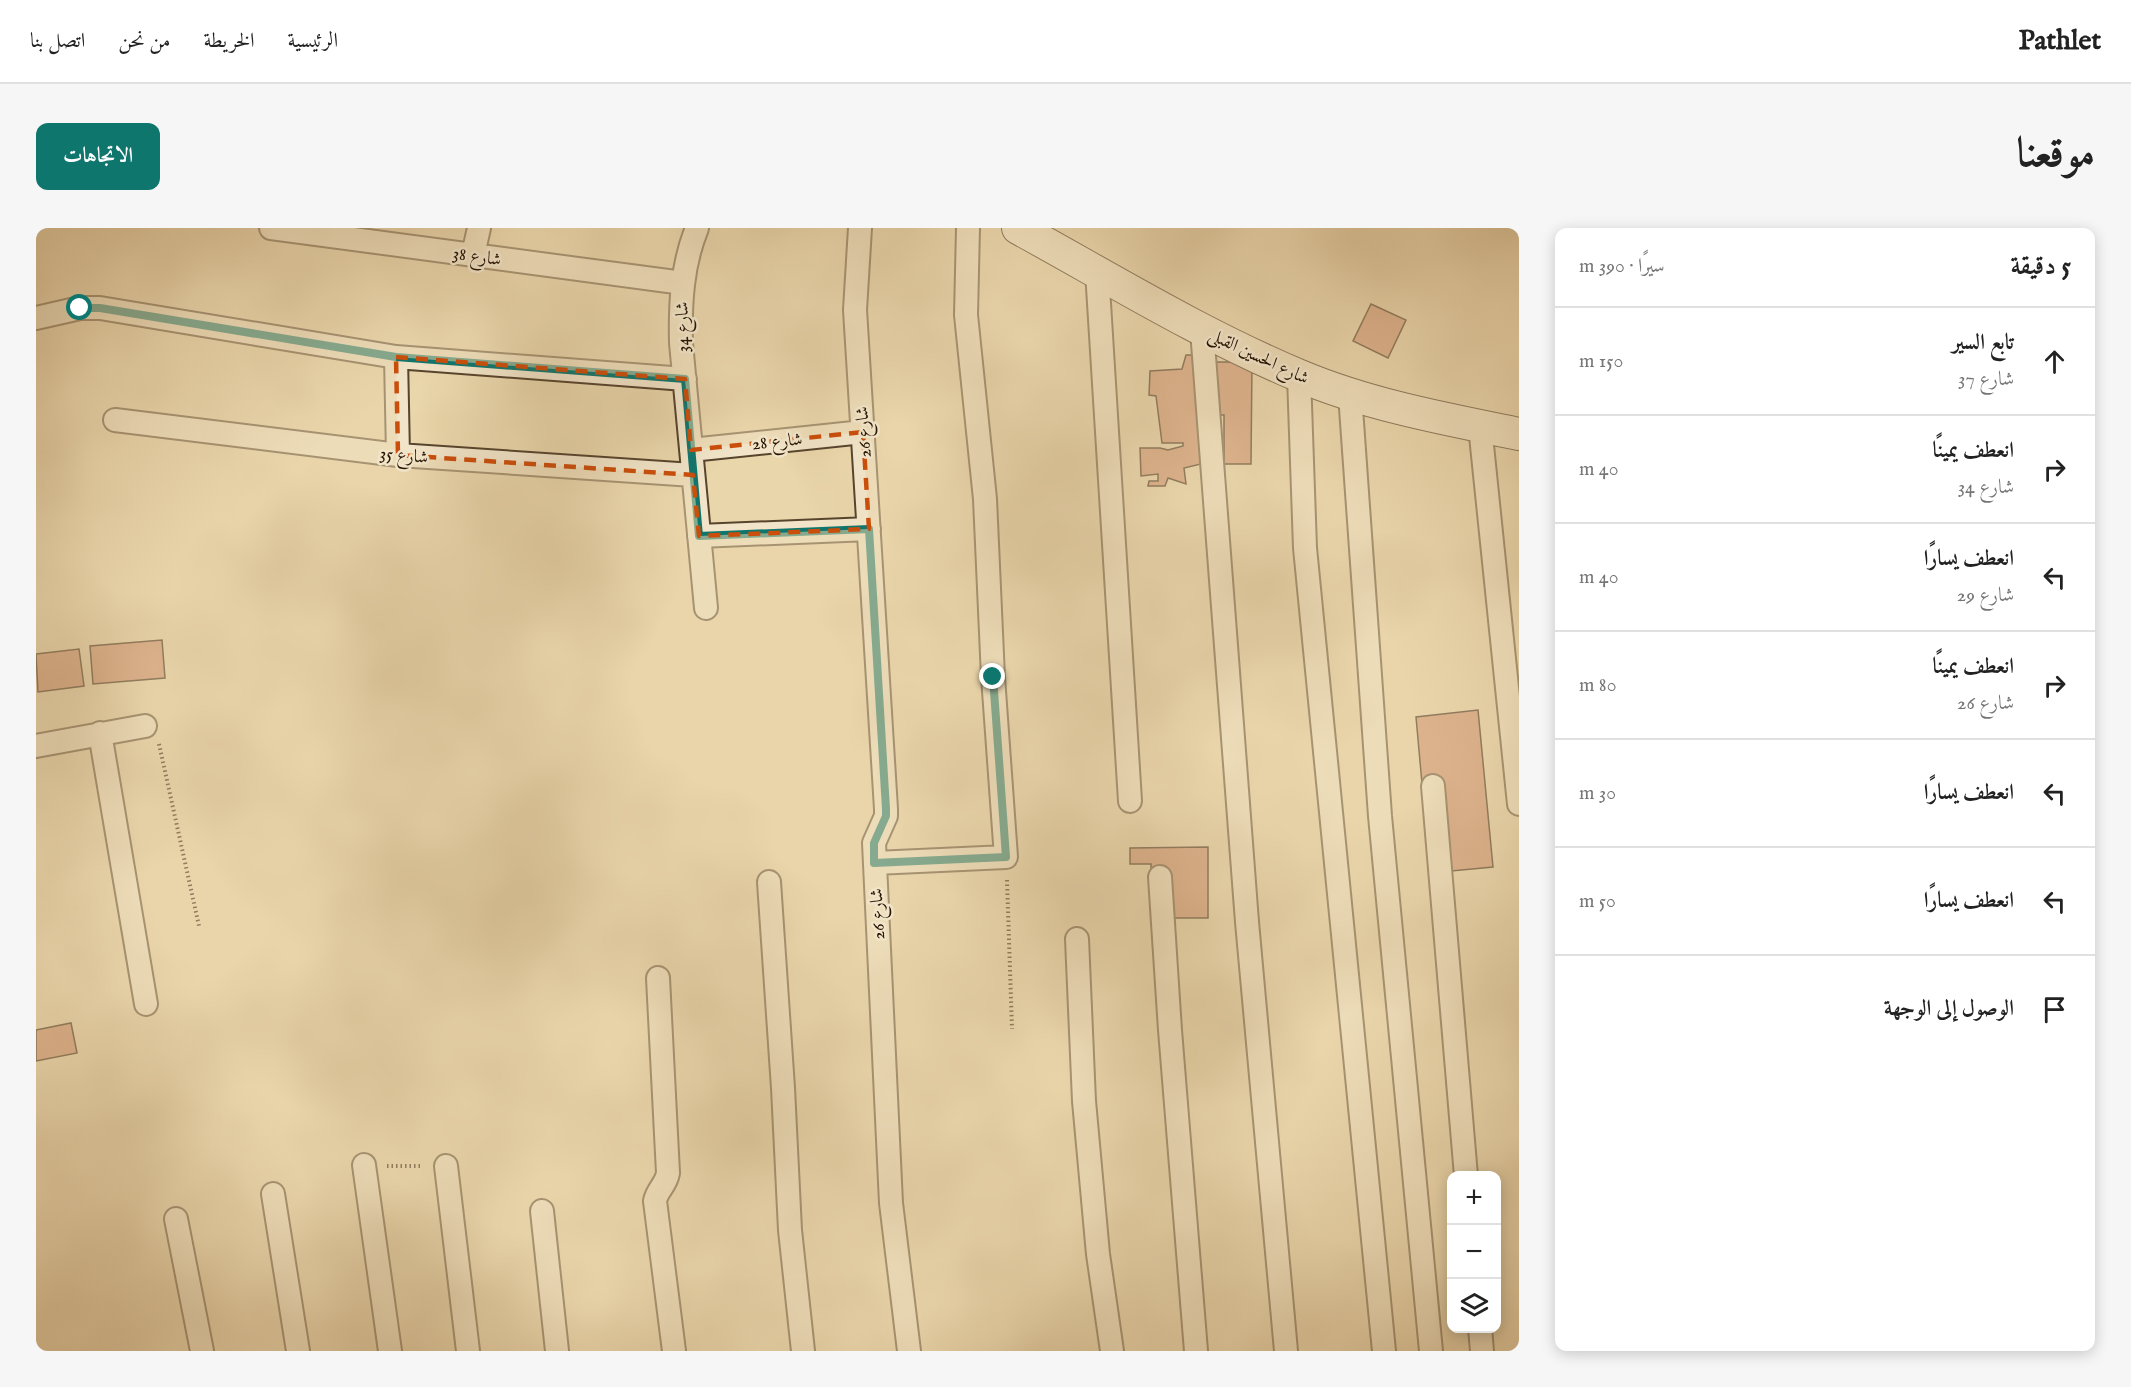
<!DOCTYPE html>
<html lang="ar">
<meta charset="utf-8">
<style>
body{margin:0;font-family:"IM FELL English",Amiri,serif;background:#f6f6f6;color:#222;direction:rtl}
.controls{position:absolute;right:18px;bottom:18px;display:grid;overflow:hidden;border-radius:12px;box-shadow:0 3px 15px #0003}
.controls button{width:54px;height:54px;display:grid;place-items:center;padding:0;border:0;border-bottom:2px solid #e0e0e0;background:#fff;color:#222;font:30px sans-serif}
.stop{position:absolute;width:18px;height:18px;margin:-14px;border:4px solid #0f766e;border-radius:50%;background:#fff}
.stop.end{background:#0f766e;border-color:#fff;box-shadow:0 2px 6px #0008}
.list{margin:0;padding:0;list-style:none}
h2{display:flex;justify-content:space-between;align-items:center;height:78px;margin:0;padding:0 24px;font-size:26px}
h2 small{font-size:20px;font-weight:400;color:#767676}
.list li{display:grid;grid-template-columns:39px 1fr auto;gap:18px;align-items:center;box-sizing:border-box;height:108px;padding:0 24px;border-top:2px solid #e0e0e0}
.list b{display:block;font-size:22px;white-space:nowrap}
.list p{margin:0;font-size:20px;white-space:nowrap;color:#767676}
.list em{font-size:20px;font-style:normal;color:#767676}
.icon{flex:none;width:33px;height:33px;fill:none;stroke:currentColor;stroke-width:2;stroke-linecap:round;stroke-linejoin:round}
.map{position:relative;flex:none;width:1483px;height:1123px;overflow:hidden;direction:ltr;border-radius:12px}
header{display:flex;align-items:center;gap:36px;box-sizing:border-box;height:84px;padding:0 30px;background:#fff;border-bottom:2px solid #e0e0e0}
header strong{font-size:28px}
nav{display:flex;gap:33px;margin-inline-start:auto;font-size:21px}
.intro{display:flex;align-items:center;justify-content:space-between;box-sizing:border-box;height:144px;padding:0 36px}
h1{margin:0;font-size:42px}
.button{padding:15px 27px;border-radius:12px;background:#0f766e;color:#fff;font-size:21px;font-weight:700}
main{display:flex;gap:36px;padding:0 36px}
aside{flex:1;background:#fff;border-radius:12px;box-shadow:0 3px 15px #0003}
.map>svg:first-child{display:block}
.building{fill:#cf8968;stroke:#261303;stroke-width:1.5}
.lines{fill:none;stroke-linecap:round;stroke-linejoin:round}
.minor-casing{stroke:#57442d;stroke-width:26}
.secondary-casing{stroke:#261303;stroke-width:34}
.path{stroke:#261303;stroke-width:4;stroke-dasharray:1.5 3;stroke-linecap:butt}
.minor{stroke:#f1e4c8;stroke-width:22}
.secondary{stroke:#f1e4c8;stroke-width:32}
.route{stroke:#0f766e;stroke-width:8}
.marked{fill:none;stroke:#cb4e0b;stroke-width:4.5;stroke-dasharray:12 8;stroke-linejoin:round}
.labels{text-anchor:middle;stroke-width:5;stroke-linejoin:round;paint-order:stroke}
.street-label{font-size:18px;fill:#261303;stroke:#f1e4c8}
</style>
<header>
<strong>Pathlet</strong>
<nav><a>الرئيسية</a><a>الخريطة</a><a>من نحن</a><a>اتصل بنا</a></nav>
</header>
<div class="intro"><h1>موقعنا</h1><a class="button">الاتجاهات</a></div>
<main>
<aside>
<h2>5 دقيقة<small>سيرًا · 390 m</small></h2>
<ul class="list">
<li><svg class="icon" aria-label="ahead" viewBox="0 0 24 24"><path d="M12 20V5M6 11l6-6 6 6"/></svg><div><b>تابع السير</b><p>شارع 37</p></div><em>150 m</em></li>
<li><svg class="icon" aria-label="right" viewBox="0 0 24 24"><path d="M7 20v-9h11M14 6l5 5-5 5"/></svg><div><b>انعطف يمينًا</b><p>شارع 34</p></div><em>40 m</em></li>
<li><svg class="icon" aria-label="left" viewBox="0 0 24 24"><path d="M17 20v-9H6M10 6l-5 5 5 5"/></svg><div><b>انعطف يسارًا</b><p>شارع 29</p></div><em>40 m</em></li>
<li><svg class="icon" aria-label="right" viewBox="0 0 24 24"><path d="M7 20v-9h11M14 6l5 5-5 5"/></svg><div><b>انعطف يمينًا</b><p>شارع 26</p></div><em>80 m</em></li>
<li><svg class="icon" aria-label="left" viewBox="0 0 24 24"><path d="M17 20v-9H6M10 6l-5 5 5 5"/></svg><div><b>انعطف يسارًا</b></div><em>30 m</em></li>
<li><svg class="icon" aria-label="left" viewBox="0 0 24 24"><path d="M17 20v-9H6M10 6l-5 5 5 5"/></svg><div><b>انعطف يسارًا</b></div><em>50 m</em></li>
<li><svg class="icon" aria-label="arrive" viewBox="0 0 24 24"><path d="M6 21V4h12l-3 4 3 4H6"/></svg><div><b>الوصول إلى الوجهة</b></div></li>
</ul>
</aside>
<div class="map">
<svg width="1483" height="1123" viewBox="0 0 1483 1123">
<rect width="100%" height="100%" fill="#ead6ab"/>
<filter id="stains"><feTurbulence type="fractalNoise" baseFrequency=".00333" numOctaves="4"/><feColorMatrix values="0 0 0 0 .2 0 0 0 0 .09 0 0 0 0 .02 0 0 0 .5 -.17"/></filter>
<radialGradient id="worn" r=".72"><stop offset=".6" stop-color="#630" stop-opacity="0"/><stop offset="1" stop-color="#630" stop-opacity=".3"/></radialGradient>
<!-- building -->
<path class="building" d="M 1335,76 L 1370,92 L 1352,130 L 1317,113 Z
M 1150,127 L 1159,127 L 1160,181 L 1166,184 L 1169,235 L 1148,240 L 1150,256 L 1132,250 L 1129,258 L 1112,258 L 1113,253 L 1122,253 L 1122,246 L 1105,248 L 1104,220 L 1124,220 L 1132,222 L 1147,218 L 1147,215 L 1126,215 L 1120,168 L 1113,167 L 1114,143 L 1146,141 Z
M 1176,134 L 1216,134 L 1215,236 L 1188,236 L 1188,187 L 1176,187 Z
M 126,412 L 129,450 L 57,456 L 54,418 Z
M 43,421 L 48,458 L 2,464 L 0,426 Z
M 1442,482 L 1457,639 L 1394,645 L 1380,489 Z
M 1172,619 L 1172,690 L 1115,690 L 1115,636 L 1094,636 L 1094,620 Z
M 35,795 L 41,825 L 0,833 L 0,802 Z"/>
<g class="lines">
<defs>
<path id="minor" d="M 235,0 L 647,55
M 661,0 C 646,37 644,76 645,115 L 670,380
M 824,0 L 819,82 L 850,581 L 850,588 L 838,615 L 855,975 L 873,1123
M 437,27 L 443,0
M 1061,43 L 1094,573
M 0,90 L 44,80 L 64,80 L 360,129 L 649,151
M 1166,102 L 1211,694 L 1250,1123
M 360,129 L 362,227
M 1263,148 L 1269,320 L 1348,1123
M 1314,166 L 1344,588 L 1395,1123
M 79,192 L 362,227 L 657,247
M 1444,198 L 1483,576
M 655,222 L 827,204
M 663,308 L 833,301
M 64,505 L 110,776
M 0,518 L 109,498
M 1397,558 L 1430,948
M 839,635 L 970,629 L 957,449 L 949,271 L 930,87 L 932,0
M 1124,649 L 1134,802 L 1160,1123
M 733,654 L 747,860 L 754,1002 L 767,1123
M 1041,711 L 1048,873 L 1062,1026 L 1076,1123
M 622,750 L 632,945 C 630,957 621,962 619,973 L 638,1123
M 328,937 L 354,1123
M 410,938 L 432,1123
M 237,966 L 262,1123
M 506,983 L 521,1123
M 140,991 L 166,1123
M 1444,1100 L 1446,1123"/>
<path id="secondary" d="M 982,0 C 1075,51 1166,107 1264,148 C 1333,177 1409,191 1483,206"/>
</defs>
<!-- minor casing -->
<use href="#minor" class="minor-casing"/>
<!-- secondary casing -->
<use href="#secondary" class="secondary-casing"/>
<!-- path -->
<path class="path" d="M 123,516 L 163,698
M 971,652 L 976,801
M 351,938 L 385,938"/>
<!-- minor -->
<use href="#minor" class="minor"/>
<!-- secondary -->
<use href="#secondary" class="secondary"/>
</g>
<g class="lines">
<!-- route -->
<path class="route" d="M 44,80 L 64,80 L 360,129 L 649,151 L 663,308 L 833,301 L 850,581 L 850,588 L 838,615 L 838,635 L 970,629 L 957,449"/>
</g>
<!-- marked area -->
<path d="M0 0H1483V1123H0ZM 360,129 L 649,151 L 655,222 L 827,204 L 833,301 L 663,308 L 657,247 L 362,227 Z" fill="#ead6ab" fill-opacity=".55" fill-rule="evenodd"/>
<path class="marked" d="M 360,129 L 649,151 L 655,222 L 827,204 L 833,301 L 663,308 L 657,247 L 362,227 Z"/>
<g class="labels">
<!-- street labels -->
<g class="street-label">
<text transform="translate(441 28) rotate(8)" y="6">شارع 38</text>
<text transform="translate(646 99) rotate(-91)" y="6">شارع 34</text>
<text transform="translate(1223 128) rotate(25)" y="6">شارع الحسين القبلى</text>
<text transform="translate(827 204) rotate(-94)" y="6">شارع 26</text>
<text transform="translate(741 213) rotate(-6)" y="6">شارع 28</text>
<text transform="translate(368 227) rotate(5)" y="6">شارع 35</text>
<text transform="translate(841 686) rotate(-93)" y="6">شارع 26</text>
</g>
</g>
<rect width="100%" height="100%" filter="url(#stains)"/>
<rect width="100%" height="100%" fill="url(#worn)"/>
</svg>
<div class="controls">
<button>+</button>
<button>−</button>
<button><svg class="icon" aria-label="layers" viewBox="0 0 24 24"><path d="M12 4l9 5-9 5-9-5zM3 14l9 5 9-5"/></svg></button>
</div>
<div class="stop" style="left:44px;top:80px"></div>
<div class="stop end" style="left:957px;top:449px"></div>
</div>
</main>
